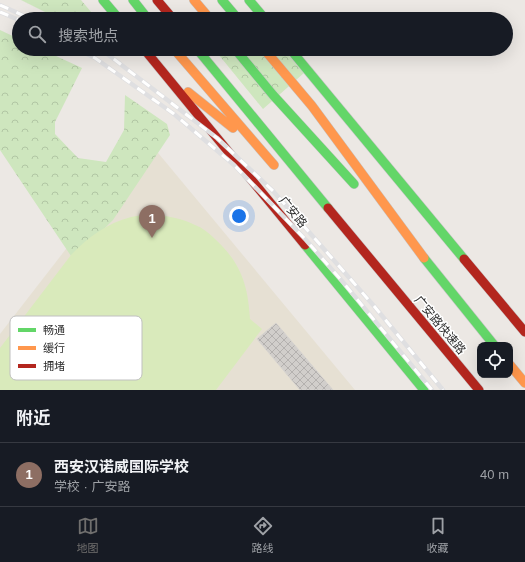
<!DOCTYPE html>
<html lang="zh">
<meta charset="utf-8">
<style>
body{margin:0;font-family:Helvetica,"Noto Sans SC",sans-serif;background:#20242c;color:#f1f3f6}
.controls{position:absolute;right:12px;bottom:12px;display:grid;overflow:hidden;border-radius:8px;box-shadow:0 4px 16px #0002}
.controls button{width:36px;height:36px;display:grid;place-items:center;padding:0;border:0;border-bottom:1px solid #363941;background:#171b24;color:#f1f3f6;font:20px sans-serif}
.you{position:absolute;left:239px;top:216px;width:14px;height:14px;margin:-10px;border:3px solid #fff;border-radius:50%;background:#1a73e8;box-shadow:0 0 0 6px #1a73e833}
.badge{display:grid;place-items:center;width:26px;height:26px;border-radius:50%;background:#706f6e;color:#fff;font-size:13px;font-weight:700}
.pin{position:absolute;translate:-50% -33px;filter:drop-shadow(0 1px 2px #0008)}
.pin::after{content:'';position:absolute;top:21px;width:14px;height:12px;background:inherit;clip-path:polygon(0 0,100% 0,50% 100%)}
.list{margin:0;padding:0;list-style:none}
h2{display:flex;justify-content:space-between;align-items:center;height:52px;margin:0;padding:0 16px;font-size:17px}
h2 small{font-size:13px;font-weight:400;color:#9ea1a6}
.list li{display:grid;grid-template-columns:26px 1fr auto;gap:12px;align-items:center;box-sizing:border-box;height:64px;padding:0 16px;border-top:1px solid #363941}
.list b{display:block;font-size:15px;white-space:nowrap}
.list p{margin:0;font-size:13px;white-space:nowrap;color:#9ea1a6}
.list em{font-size:13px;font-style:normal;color:#9ea1a6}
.icon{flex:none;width:22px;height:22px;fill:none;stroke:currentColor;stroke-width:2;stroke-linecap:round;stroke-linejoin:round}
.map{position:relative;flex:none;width:525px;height:390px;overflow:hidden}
.search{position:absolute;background:#171b24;box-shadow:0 4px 16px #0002;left:12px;right:12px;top:12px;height:44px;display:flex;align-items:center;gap:10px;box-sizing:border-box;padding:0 14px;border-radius:22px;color:#9ea1a6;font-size:15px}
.sheet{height:116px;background:#171b24}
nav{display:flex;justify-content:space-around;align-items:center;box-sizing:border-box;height:56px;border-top:1px solid #363941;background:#171b24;font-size:11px;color:#9ea1a6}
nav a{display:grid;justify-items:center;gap:2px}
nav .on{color:#706f6e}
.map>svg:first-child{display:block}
.education{fill:#e6e0d3}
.forest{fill:url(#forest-crowns)}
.pitch{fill:#d9eabb}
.building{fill:url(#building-cross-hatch);stroke:#d7d4d0}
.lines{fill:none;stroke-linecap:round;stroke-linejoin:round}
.fast-casing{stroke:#c5c4c5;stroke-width:10}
.slow-casing{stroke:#c5c4c5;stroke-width:10}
.jam-casing{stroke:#c5c4c5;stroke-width:10}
.fast{stroke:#63d668;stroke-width:9}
.slow{stroke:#ff974d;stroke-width:9}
.jam{stroke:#b3261e;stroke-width:9}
.rail-casing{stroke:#dfdfe1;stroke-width:4.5}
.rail{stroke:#fff;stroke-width:3;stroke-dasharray:9;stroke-linecap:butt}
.labels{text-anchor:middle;stroke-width:3;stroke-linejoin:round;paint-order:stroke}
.street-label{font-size:12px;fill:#2e2e2e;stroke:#fff}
.key{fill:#fff;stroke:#c0c0c0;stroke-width:1}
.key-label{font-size:11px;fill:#2e2e2e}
</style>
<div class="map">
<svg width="525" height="390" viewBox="0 0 525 390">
<defs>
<pattern id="forest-crowns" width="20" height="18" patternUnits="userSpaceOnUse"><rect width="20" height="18" fill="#cee6be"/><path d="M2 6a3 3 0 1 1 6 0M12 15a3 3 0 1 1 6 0" fill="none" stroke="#b1c6a4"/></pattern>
<pattern id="building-cross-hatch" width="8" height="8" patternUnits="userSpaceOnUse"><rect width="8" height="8" fill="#d1cecb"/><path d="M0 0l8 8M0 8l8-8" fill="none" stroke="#b4b1af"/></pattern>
</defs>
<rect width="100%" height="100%" fill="#ece8e4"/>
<!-- education -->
<path class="education" d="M 149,142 L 355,390 L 0,390 L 0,334 Z"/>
<!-- forest -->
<path class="forest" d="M 21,0 L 81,0 L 97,19 L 59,19 Z
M 0,30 L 19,39 L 19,49 L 41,49 L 82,68 L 55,122 L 55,134 L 78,158 L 106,162 L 124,130 L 125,95 L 167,124 L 170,135 L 113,220 L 73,259 L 0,150 Z
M 214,49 L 283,49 L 304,73 L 263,109 Z"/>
<!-- pitch -->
<path class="pitch" d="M 159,215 C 171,217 184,219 195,225 C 203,228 209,233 215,239 C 241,263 248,285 250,319 L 262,329 L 216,390 L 0,390 L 0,348 L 71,255 C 87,238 107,223 131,217 C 140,215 150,215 159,215 Z"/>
<!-- building -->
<path class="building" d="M 276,323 L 333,390 L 300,390 L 257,339 Z"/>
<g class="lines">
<defs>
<path id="fast" d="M 103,0 L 119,19
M 133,0 L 148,19
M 222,0 L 238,19
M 249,0 L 265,19
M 197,49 L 328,208
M 235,49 L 273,95 L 354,184
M 290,49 L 464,259
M 305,245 L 424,390
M 424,258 L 494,345"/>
<path id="slow" d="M 194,0 L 210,19
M 174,49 L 274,165
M 264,49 L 312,106 L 424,258
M 188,92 L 233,128
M 510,365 L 525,383"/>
<path id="jam" d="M 157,0 L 173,19
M 144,49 L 305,245
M 328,208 L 479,390
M 464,259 L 525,332"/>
</defs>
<!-- fast casing -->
<use href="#fast" class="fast-casing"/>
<!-- slow casing -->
<use href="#slow" class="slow-casing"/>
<!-- jam casing -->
<use href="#jam" class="jam-casing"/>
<!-- fast -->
<use href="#fast" class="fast"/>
<!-- slow -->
<use href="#slow" class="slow"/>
<!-- jam -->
<use href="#jam" class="jam"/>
<defs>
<path id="rail" d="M 0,5 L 31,19
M 0,12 L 19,20
M 77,49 L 95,58 L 174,114 L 234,165 L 306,240 L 342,281 L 432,390
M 99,49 L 102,50 L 217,138 L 273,191 L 374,306 L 443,390"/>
</defs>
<!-- rail casing -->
<use href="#rail" class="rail-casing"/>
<!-- rail -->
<use href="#rail" class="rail"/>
</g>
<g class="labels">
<!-- street labels -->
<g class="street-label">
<text transform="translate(293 212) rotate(51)" y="4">广安路</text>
<text transform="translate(440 325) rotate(50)" y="4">广安路快速路</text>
</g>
</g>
<!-- legend -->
<rect x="10" y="316" width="132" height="64" rx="6" class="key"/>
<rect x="18" y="328" width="18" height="4" fill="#63d668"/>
<rect x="18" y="346" width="18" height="4" fill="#ff974d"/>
<rect x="18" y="364" width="18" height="4" fill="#b3261e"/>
<g class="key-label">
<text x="43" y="334">畅通</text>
<text x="43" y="352">缓行</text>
<text x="43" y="370">拥堵</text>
</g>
</svg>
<div class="controls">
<button><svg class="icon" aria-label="locate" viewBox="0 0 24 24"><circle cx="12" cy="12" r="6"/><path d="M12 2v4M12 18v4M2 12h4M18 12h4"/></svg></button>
</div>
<div class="you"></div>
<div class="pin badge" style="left:152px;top:238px;background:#8d6e63">1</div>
<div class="search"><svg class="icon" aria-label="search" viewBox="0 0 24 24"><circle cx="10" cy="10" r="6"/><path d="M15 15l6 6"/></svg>搜索地点</div>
</div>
<section class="sheet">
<h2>附近<small></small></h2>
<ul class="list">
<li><span class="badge" style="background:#8d6e63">1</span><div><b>西安汉诺威国际学校</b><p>学校 · 广安路</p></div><em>40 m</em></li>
</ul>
</section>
<nav>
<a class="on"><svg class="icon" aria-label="map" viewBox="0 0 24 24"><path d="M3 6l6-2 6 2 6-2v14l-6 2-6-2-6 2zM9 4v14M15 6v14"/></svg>地图</a>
<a><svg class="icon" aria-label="directions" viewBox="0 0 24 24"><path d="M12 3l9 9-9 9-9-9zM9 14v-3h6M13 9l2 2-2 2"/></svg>路线</a>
<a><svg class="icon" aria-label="saved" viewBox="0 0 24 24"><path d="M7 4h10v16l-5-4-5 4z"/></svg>收藏</a>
</nav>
